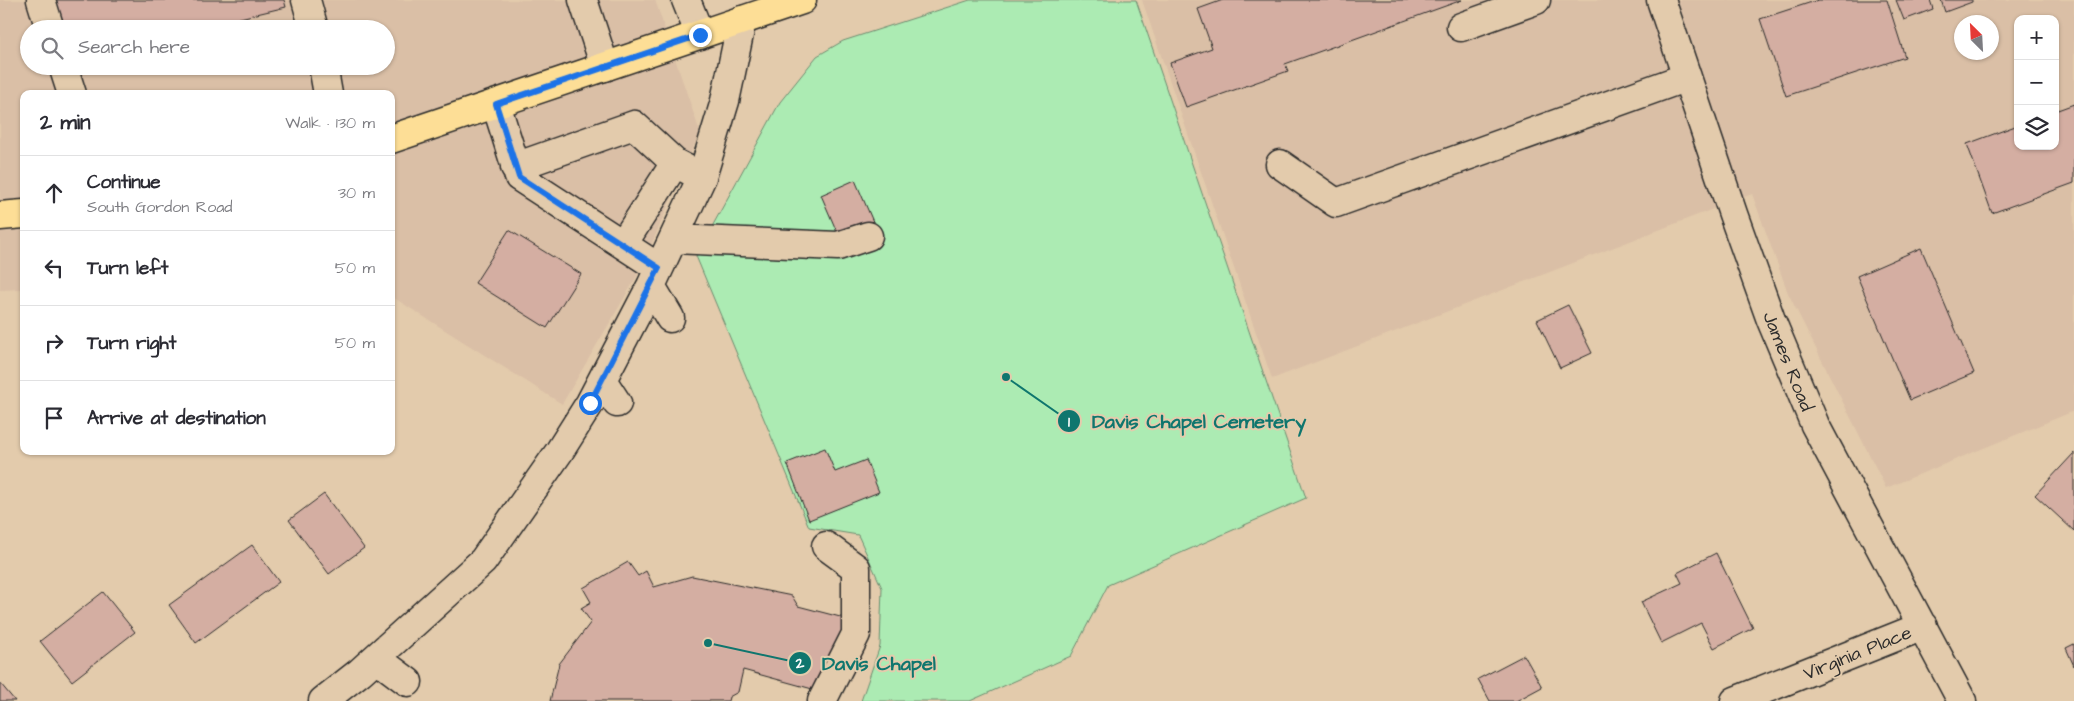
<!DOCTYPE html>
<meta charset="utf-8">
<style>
body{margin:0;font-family:"Architects Daughter",sans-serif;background:#f7f7f7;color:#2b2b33}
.controls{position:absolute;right:15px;top:15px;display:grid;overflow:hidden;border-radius:10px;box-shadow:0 1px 4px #0004}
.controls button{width:45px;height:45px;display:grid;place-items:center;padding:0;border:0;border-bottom:1px solid #e1e1e2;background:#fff;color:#2b2b33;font:25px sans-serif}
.compass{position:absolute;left:1954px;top:15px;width:45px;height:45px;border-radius:50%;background:#fff;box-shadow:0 1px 4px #0004;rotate:336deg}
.stop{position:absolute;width:15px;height:15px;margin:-11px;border:4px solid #1a73e8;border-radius:50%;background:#fff}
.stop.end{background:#1a73e8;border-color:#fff;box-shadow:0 1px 5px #0008}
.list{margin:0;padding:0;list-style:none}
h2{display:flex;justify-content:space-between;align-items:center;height:65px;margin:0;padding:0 20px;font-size:21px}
h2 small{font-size:16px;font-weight:400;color:#7c7c81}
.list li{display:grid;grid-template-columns:32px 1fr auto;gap:15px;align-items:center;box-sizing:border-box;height:75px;padding:0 20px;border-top:1px solid #e1e1e2}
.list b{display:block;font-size:19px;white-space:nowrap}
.list p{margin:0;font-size:16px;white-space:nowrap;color:#7c7c81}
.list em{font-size:16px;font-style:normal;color:#7c7c81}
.icon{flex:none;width:28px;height:28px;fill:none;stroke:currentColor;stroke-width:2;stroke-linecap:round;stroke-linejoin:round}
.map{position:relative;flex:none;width:2074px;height:701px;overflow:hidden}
.search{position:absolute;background:#fff;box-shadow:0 1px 4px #0004;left:20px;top:20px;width:375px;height:55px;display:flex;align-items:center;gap:12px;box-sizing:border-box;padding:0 18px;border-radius:28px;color:#7c7c81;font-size:19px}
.panel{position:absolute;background:#fff;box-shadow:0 1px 4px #0004;left:20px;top:90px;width:375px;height:365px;border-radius:10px}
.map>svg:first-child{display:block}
.built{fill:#dabfa6;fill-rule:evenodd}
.green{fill:#acebb3;stroke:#6c8b6f}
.building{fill:#d4aea2;stroke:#2b2b2b}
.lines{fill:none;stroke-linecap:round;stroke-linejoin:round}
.minor-casing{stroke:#2b2b2b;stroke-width:31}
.major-casing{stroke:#2b2b2b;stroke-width:31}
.minor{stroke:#e3cbac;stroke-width:28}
.major{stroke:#fdde96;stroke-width:28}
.route{stroke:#1a73e8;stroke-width:6}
.labels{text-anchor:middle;stroke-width:4;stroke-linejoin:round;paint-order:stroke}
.street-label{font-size:19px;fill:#2b2b2b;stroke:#e3cbac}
.leader{fill:none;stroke:#0f766e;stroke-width:2}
.callout-dot{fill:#0f766e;stroke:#e3cbac;stroke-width:2}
.mark-label{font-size:15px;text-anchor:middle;font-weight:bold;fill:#fff}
.callout-label{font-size:20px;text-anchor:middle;font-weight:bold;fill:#0f766e;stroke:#e3cbac;stroke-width:4;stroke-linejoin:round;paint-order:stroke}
</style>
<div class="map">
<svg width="2074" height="701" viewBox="0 0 2074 701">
<rect width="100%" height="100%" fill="#e3cbac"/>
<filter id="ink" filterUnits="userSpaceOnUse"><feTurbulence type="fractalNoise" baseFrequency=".02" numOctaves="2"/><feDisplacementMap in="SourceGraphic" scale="10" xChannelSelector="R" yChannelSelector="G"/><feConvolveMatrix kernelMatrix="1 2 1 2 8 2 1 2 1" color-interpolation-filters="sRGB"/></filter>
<g filter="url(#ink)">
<!-- built -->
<path class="built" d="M 0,0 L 655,0 L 700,132 L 640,271 L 562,404 L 391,296 L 391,94 L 24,94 L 24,289 L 0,290 ZM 29,29 L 386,29 L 386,66 L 29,66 Z
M 1142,0 L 2074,0 L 2074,411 L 1886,488 L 1788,293 L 1752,194 L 1272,379 ZM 2018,19 L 2055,19 L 2055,146 L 2018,146 ZM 1962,22 L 1992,22 L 1992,52 L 1962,52 Z"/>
<!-- green -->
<path class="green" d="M 970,0 L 1136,0 L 1306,498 L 1108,585 L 1071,656 L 970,701 L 861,701 L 880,646 L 882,588 L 858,535 L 809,527 L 696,256 L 780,102 L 817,56 L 843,41 Z"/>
<!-- building -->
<path class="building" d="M 55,0 L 284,0 L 286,7 L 194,29 L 62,29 Z
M 1223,0 L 1462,0 L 1285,64 L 1288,71 L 1186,107 L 1170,63 L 1212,48 L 1198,9 Z
M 1818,0 L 1887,0 L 1905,57 L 1786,96 L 1760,19 Z
M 1896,0 L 1930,0 L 1933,9 L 1904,20 Z
M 1941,0 L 1972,0 L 1972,2 L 1945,12 Z
M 2074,104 L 2074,183 L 1992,213 L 1967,144 L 2018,125 L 2018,146 L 2055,146 L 2055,111 Z
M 855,180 L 874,224 L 840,239 L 821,195 Z
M 509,230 L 581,274 L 547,328 L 475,283 Z
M 1921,248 L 1974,373 L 1910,400 L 1857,276 Z
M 1568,305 L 1592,353 L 1560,368 L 1537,320 Z
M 825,448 L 835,472 L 866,460 L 879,492 L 809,520 L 787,463 Z
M 2074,453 L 2074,531 L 2035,495 Z
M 324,494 L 364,548 L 329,574 L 289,520 Z
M 252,545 L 279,582 L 196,643 L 169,605 Z
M 1716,553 L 1753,628 L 1714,648 L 1701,623 L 1661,643 L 1641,602 L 1682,583 L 1677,573 Z
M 628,562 L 638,576 L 646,571 L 654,587 L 692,576 L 792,596 L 798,606 L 848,619 L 827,693 L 743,670 L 738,692 L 729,697 L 728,701 L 550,701 L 559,664 L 591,622 L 581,608 L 591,602 L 583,588 Z
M 103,592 L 135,632 L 72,681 L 40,641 Z
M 2074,644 L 2074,666 L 2066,648 Z
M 1524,655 L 1542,687 L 1516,701 L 1490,701 L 1478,679 Z
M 0,683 L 15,701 L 0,701 Z"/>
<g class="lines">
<defs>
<path id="minor" d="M 41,0 L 50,29
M 306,0 L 314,29
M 583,0 L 605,67
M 686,0 L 700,35
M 1661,0 L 1733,214 L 1771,320 L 1815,425 L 1962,701
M 1461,27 L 1536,0
M 63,66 L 72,94
M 323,66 L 328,94
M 496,104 L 519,177 L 659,268
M 1280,164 L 1336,203 L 1687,77
M 515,167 L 634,125 L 675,163 L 702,177
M 673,239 L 838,246 L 868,236
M 623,244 L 675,163
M 651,286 L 670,318
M 602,380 L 617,403
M 376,658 L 408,682
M 323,701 L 360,672 L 483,561 L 559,452 L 590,403 L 651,286 L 702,177 L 725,101 L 742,20
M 822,701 L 856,634 L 856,568 L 826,546
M 1735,701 L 1923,626"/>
<path id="major" d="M 391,139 L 802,0
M 0,216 L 24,214"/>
</defs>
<!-- minor casing -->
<use href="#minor" class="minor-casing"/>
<!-- major casing -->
<use href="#major" class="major-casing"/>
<!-- minor -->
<use href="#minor" class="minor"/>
<!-- major -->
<use href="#major" class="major"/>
</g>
</g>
<g class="lines" filter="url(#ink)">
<!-- route -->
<path class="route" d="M 590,403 L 659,268 L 519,177 L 496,104 L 700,35"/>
</g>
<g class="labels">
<!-- street labels -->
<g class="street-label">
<text transform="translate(1789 361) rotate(68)" y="7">James Road</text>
<text transform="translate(1857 652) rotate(-22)" y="7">Virginia Place</text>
</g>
</g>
<!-- callouts -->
<path class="leader" d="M1006 377L1069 421M708 643L800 663"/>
<g class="callout-dot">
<circle cx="1006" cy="377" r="5"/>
<circle cx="708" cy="643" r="5"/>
<circle cx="1069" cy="421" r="12"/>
<circle cx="800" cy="663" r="12"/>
</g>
<g class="mark-label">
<text x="1069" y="427">1</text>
<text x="800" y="668">2</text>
</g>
<g class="callout-label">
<text x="1199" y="428">Davis Chapel Cemetery</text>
<text x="879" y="670">Davis Chapel</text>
</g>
</svg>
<div class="controls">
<button>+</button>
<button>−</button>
<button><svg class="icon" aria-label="layers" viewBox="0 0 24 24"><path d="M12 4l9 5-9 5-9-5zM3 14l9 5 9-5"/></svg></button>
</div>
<svg class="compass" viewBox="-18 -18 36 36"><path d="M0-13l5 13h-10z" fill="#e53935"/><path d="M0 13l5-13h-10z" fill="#7c7c81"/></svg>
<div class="stop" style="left:590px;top:403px"></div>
<div class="stop end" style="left:700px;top:35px"></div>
<div class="search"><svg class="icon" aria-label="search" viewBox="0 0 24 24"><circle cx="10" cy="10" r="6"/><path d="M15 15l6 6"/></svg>Search here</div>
<section class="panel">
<h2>2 min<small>Walk · 130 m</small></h2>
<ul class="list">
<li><svg class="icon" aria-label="ahead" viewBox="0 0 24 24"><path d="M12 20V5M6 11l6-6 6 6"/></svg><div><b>Continue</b><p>South Gordon Road</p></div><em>30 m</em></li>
<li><svg class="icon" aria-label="left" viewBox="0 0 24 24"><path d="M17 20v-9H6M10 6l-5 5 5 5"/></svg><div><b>Turn left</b></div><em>50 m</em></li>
<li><svg class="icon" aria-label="right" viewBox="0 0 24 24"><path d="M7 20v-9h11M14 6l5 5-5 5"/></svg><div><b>Turn right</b></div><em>50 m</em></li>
<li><svg class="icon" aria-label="arrive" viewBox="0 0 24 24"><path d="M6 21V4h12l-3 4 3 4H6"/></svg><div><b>Arrive at destination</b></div></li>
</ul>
</section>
</div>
